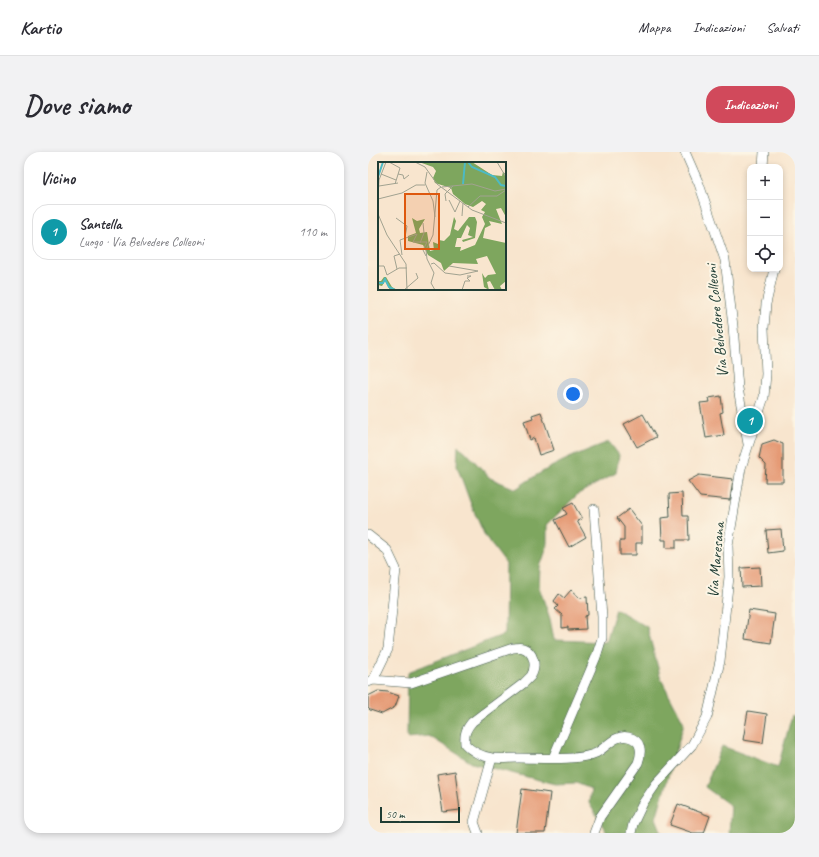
<!DOCTYPE html>
<html lang="it">
<meta charset="utf-8">
<style>
body{margin:0;font-family:Caveat,sans-serif;background:#f2f2f3;color:#2b2b33}
.controls{position:absolute;right:12px;top:12px;display:grid;overflow:hidden;border-radius:8px;box-shadow:0 2px 6px #0003}
.controls button{width:36px;height:36px;display:grid;place-items:center;padding:0;border:0;border-bottom:1px solid #e1e1e2;background:#fff;color:#2b2b33;font:20px sans-serif}
.scale{position:absolute;left:12px;bottom:10px;width:80px;box-sizing:border-box;padding-left:4px;border:2px solid #1f3d34;border-top:0;font-size:11px;line-height:14px;white-space:nowrap;color:#1f3d34;-webkit-text-stroke:3px #fcf5e5;paint-order:stroke}
.you{position:absolute;left:205px;top:242px;width:14px;height:14px;margin:-10px;border:3px solid #fff;border-radius:50%;background:#1a73e8;box-shadow:0 0 0 6px #1a73e833}
.badge{display:grid;place-items:center;width:26px;height:26px;border-radius:50%;background:#d1495b;color:#fff;font-size:13px;font-weight:700}
.pin{position:absolute;translate:-50% -50%;border:2px solid #fff;box-shadow:0 1px 4px #0006}
.list{margin:0;padding:0;list-style:none}
h2{display:flex;justify-content:space-between;align-items:center;height:52px;margin:0;padding:0 16px;font-size:17px}
h2 small{font-size:13px;font-weight:400;color:#7c7c81}
.list li{display:grid;grid-template-columns:26px 1fr auto;gap:12px;align-items:center;box-sizing:border-box;height:56px;margin:0 8px 8px;padding:0 8px;border:1px solid #e1e1e2;border-radius:16px}
.list b{display:block;font-size:15px;white-space:nowrap}
.list p{margin:0;font-size:13px;white-space:nowrap;color:#7c7c81}
.list em{font-size:13px;font-style:normal;color:#7c7c81}
.icon{flex:none;width:22px;height:22px;fill:none;stroke:currentColor;stroke-width:2;stroke-linecap:round;stroke-linejoin:round}
.map{position:relative;flex:none;width:427px;height:681px;overflow:hidden;border-radius:16px}
header{display:flex;align-items:center;gap:24px;box-sizing:border-box;height:56px;padding:0 20px;background:#fff;border-bottom:1px solid #e1e1e2}
header strong{font-size:19px}
nav{display:flex;gap:22px;margin-inline-start:auto;font-size:14px}
.intro{display:flex;align-items:center;justify-content:space-between;box-sizing:border-box;height:96px;padding:0 24px}
h1{margin:0;font-size:28px}
.button{padding:10px 18px;border-radius:16px;background:#d1495b;color:#fff;font-size:14px;font-weight:700}
main{display:flex;gap:24px;padding:0 24px}
aside{flex:1;background:#fff;border-radius:16px;box-shadow:0 2px 6px #0003}
.map>svg:first-child{display:block}
.forest{fill:#7ea65e;stroke:#4e7249}
.building{fill:#e59a74}
.lines{fill:none;stroke-linecap:round;stroke-linejoin:round}
.street-casing{stroke:#40564b;stroke-width:10}
.street{stroke:#fff;stroke-width:9}
.labels{text-anchor:middle;stroke-width:4;stroke-linejoin:round;paint-order:stroke}
.street-label{font-size:16px;fill:#1f3d34;stroke:#fcf5e5}
.inset-river{fill:none;stroke:#4cbac4;stroke-width:2}
.inset-road{fill:none;stroke:#a1a290;stroke-width:1}
.view{fill:#de580e;fill-opacity:0.15;stroke:#de580e;stroke-width:2}
.inset-edge{fill:none;stroke:#1f3d34;stroke-width:2}
</style>
<header>
<strong>Kartio</strong>
<nav><a>Mappa</a><a>Indicazioni</a><a>Salvati</a></nav>
</header>
<div class="intro"><h1>Dove siamo</h1><a class="button">Indicazioni</a></div>
<main>
<aside>
<h2>Vicino<small></small></h2>
<ul class="list">
<li><span class="badge" style="background:#0f9aa8">1</span><div><b>Santella</b><p>Luogo · Via Belvedere Colleoni</p></div><em>110 m</em></li>
</ul>
</aside>
<div class="map">
<svg width="427" height="681" viewBox="0 0 427 681">
<rect width="100%" height="100%" fill="#fcf5e5"/>
<filter id="ink" filterUnits="userSpaceOnUse"><feTurbulence type="fractalNoise" baseFrequency=".025" numOctaves="2"/><feDisplacementMap in="SourceGraphic" scale="8" xChannelSelector="R" yChannelSelector="G"/><feConvolveMatrix kernelMatrix="1 2 1 2 8 2 1 2 1" color-interpolation-filters="sRGB"/></filter>
<filter id="wash" filterUnits="userSpaceOnUse"><feTurbulence type="fractalNoise" baseFrequency=".012" numOctaves="4" result="noise"/><feDisplacementMap in="SourceGraphic" scale="16" xChannelSelector="R" yChannelSelector="G"/><feGaussianBlur stdDeviation="0.9" result="paint"/><feColorMatrix in="noise" values="0 0 0 0 0 0 0 0 0 0 0 0 0 0 0 0 0 1.4 0 .05"/><feComposite in="paint" operator="in"/></filter>
<g filter="url(#wash)">
<rect width="100%" height="100%" fill="#f8e5ce"/>
<!-- forest -->
<path class="forest" d="M 241,290 L 251,303 L 248,321 L 210,342 L 179,373 L 179,395 L 172,415 L 171,435 L 182,467 L 186,488 L 238,490 L 248,457 L 279,475 L 293,527 L 316,571 L 288,666 L 294,681 L 239,681 L 221,651 L 223,637 L 208,631 L 187,632 L 104,611 L 61,584 L 39,586 L 40,520 L 137,482 L 138,412 L 117,384 L 104,355 L 89,314 L 90,294 L 97,299 L 122,326 L 148,337 C 176,316 208,302 241,290 Z
M 424,563 L 427,565 L 427,681 L 361,681 L 363,654 L 337,635 L 354,594 L 410,615 Z"/>
<g id="blocks">
<!-- building -->
<path class="building" d="M 353,244 L 355,260 L 352,261 L 356,283 L 338,286 L 332,251 L 342,250 L 341,246 Z
M 173,260 L 186,298 L 171,303 L 166,286 L 162,288 L 156,269 L 165,266 L 164,263 Z
M 275,262 L 288,285 L 269,295 L 256,272 Z
M 406,288 L 415,292 L 415,330 L 397,330 L 398,313 L 391,306 L 394,292 Z
M 331,323 L 365,327 L 362,348 L 332,345 L 320,329 Z
M 314,341 L 315,364 L 320,364 L 321,388 L 308,388 L 308,396 L 298,396 L 298,388 L 294,388 L 293,366 L 302,365 L 301,342 Z
M 205,351 L 214,367 L 209,369 L 218,385 L 201,395 L 187,368 L 199,362 L 195,356 Z
M 261,357 L 274,374 L 274,391 L 268,391 L 268,403 L 252,403 L 252,389 L 256,389 L 256,375 L 249,366 Z
M 413,377 L 415,399 L 400,401 L 398,378 Z
M 392,415 L 393,434 L 374,435 L 373,416 Z
M 203,438 L 212,446 L 219,445 L 220,463 L 217,464 L 218,477 L 200,478 L 200,475 L 194,476 L 194,463 L 187,457 L 190,454 L 186,449 L 191,442 L 196,446 Z
M 381,458 L 407,462 L 403,491 L 377,487 Z
M 10,539 L 20,540 L 31,544 L 27,555 L 14,562 L 2,558 L 0,556 L 0,544 Z
M 380,559 L 399,562 L 395,591 L 375,588 Z
M 87,619 L 92,658 L 75,660 L 69,622 Z
M 154,637 L 182,641 L 177,681 L 148,681 Z
M 310,652 L 342,664 L 336,681 L 325,681 L 302,673 Z"/>
</g>
</g>
<g filter="url(#ink)">
<use href="#blocks" fill-opacity="0" stroke="#40564b" stroke-width="1"/>
<g class="lines">
<defs>
<path id="street" d="M 317,0 L 331,32 L 357,108 L 365,174 L 370,236 L 380,292
M 395,15 L 396,0
M 0,383 L 19,398 L 28,417 L 20,497 L 5,528
M 0,530 L 5,528 L 43,531 L 145,496 C 148,496 152,495 155,496 C 166,500 169,514 163,524 C 161,526 158,529 156,531 L 104,570 C 98,577 96,582 97,592 C 104,600 113,604 124,606 C 133,607 142,606 151,606 C 171,606 211,609 228,601 C 238,596 247,582 260,585 C 274,588 274,600 270,611 L 232,665 L 226,681
M 185,606 L 228,505 L 234,486 L 234,465 L 226,357
M 110,681 L 106,670 L 124,606
M 263,681 L 265,672 L 275,651 L 288,632 L 324,593 L 339,565 L 352,509 L 361,425 L 360,394 L 373,316 L 396,245 L 398,222 L 396,176 L 398,152 L 406,117"/>
</defs>
<!-- street casing -->
<use href="#street" class="street-casing"/>
<!-- street -->
<use href="#street" class="street"/>
</g>
</g>
<g class="labels">
<!-- street labels -->
<g class="street-label">
<text transform="translate(348 169) rotate(-96)" y="6">Via Belvedere Colleoni</text>
<text transform="translate(347 408) rotate(-85)" y="6">Via Maresana</text>
</g>
</g>
<!-- overview -->
<g transform="translate(10 10)">
<rect width="128" height="128" fill="#f8e5ce"/>
<path d="M 41,0 L 94,0 L 114,13 L 124,14 L 125,10 L 128,12 L 128,55 L 123,46 L 118,47 L 124,62 L 111,59 L 113,63 L 107,66 L 105,76 L 128,81 L 128,119 L 122,124 L 124,128 L 117,128 L 112,119 L 109,120 L 111,128 L 106,125 L 104,111 L 107,116 L 110,113 L 118,112 L 109,94 L 98,97 L 100,102 L 75,101 L 66,109 L 63,101 L 50,93 L 45,83 L 30,79 L 30,74 L 38,71 L 34,56 L 39,59 L 47,57 L 41,67 L 42,71 L 49,70 L 52,89 L 56,88 L 55,80 L 60,82 L 61,78 L 66,79 L 72,73 L 76,55 L 78,59 L 76,67 L 80,69 L 91,55 L 97,55 L 99,60 L 97,76 L 85,80 L 84,78 L 95,75 L 90,73 L 92,66 L 89,63 L 83,76 L 79,76 L 77,85 L 83,85 L 82,89 L 97,83 L 107,62 L 104,55 L 107,50 L 103,48 L 108,42 L 104,39 L 95,45 L 87,42 L 75,32 L 73,26 L 57,21 L 55,16 L 58,9 L 55,5 ZM 6,115 L 8,115 L 14,125 L 19,128 L 12,128 L 7,119 L 4,124 L 0,123 L 0,119 L 3,119 Z" fill="#7ea65e"/>
<path class="inset-river" d="M 90,0 L 94,5 L 117,15 L 123,23 L 128,24M 0,15 L 5,0M 85,22 L 87,0M 0,121 L 5,121 L 7,117 L 11,125 L 17,128"/>
<path class="inset-road" d="M 11,0 L 22,6 L 17,22M 37,0 L 47,5 L 59,22 L 94,48 L 128,61M 119,0 L 128,15M 49,10 L 47,21 L 55,39 L 57,55M 3,12 L 18,18M 20,12 L 25,13 L 26,17 L 31,13M 1,24 L 20,21M 64,25 L 94,22 L 117,29 L 128,27M 0,36 L 1,18 L 8,0M 0,37 L 24,31 L 38,23 L 47,23M 71,38 L 77,50 L 82,39M 68,39 L 67,32 L 75,24M 90,45 L 102,34 L 119,34 L 128,28M 0,52 L 9,73 L 28,102 L 29,128M 84,54 L 85,41M 18,56 L 29,64 L 27,75M 42,81 L 46,71 L 45,61M 24,93 L 22,78 L 39,72 L 35,80 L 49,80 L 45,88 L 48,94M 53,102 L 56,101 L 67,111 L 82,113 L 100,109 L 71,104M 0,104 L 6,104 L 9,113 L 21,106 L 29,106M 19,107 L 16,94 L 22,92M 26,128 L 40,116 L 38,111M 57,128 L 53,121 L 56,111 L 49,97 L 48,88 L 55,73 L 59,28 L 63,25M 84,128 L 87,119 L 92,119 L 89,116 L 93,114 L 89,114"/>
<path class="view" d="M 27,32 L 61,32 L 61,87 L 27,87 Z"/>
<rect width="128" height="128" class="inset-edge"/>
</g>
</svg>
<div class="controls">
<button>+</button>
<button>−</button>
<button><svg class="icon" aria-label="locate" viewBox="0 0 24 24"><circle cx="12" cy="12" r="6"/><path d="M12 2v4M12 18v4M2 12h4M18 12h4"/></svg></button>
</div>
<div class="scale">50 m</div>
<div class="you"></div>
<div class="pin badge" style="left:382px;top:269px;background:#0f9aa8">1</div>
</div>
</main>
